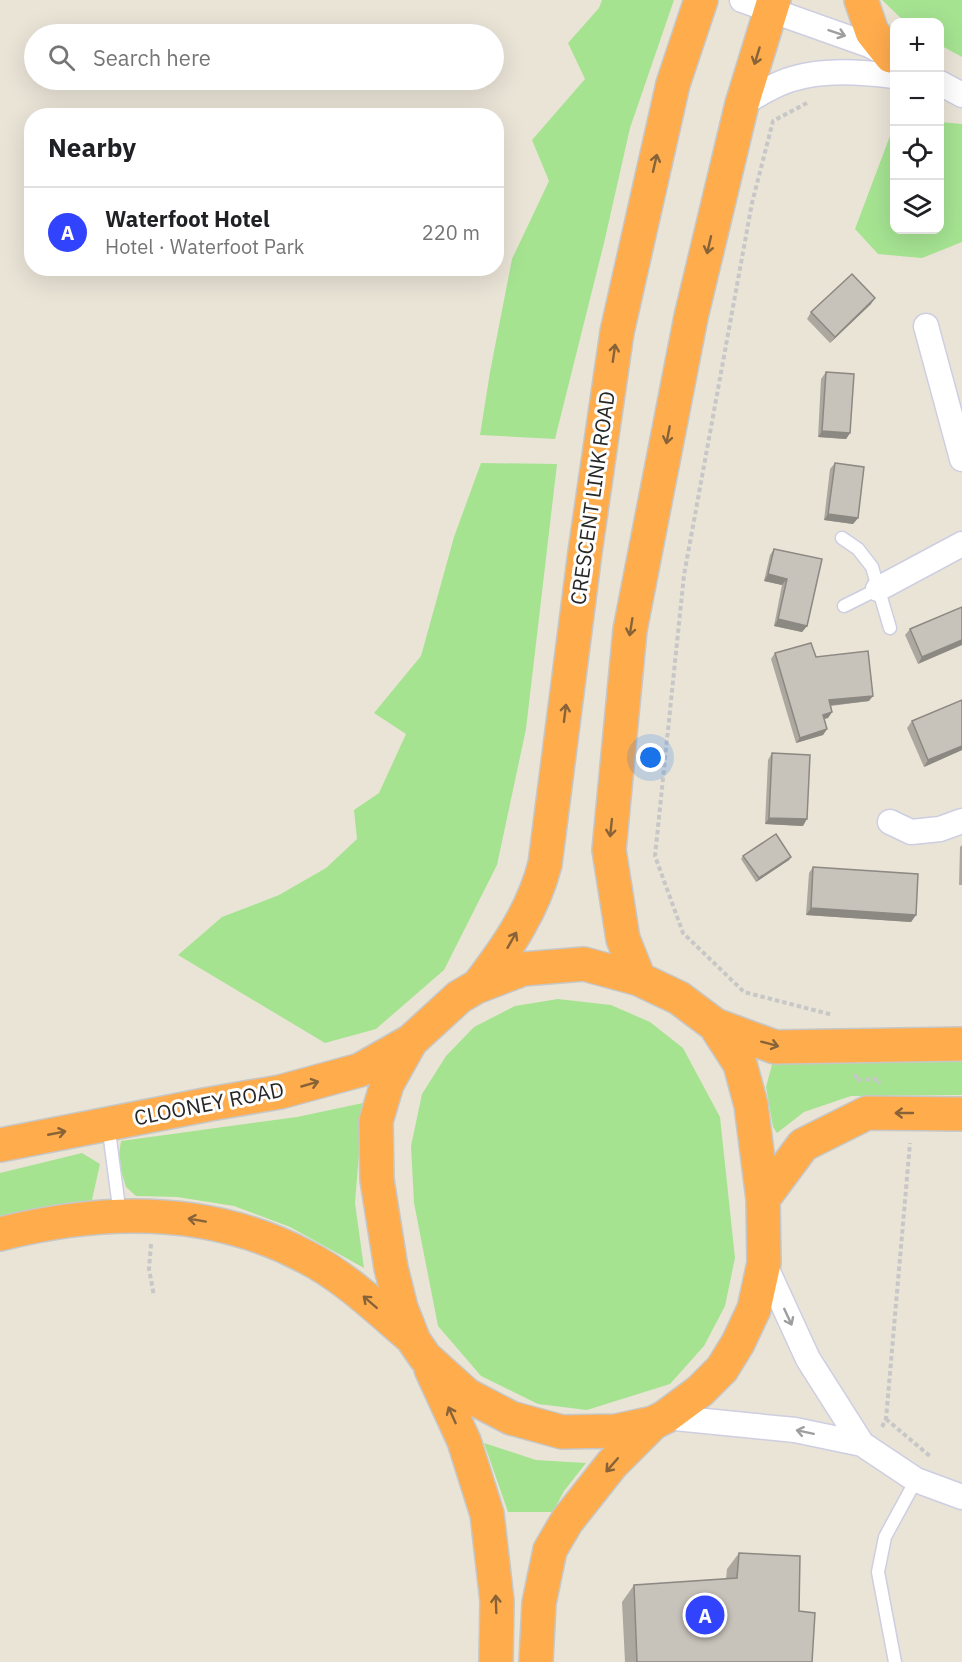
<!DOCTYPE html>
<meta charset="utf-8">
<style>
body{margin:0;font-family:"IBM Plex Sans",sans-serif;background:#f6f6f6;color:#202124}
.controls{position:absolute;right:18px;top:18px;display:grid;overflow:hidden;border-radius:12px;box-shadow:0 6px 24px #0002}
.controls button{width:54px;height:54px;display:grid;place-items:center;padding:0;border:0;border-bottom:2px solid #e0e0e0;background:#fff;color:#202124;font:30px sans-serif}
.you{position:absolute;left:651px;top:758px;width:21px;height:21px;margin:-15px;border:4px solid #fff;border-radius:50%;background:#1a73e8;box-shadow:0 0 0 9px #1a73e833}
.badge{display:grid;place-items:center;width:39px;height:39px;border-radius:50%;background:#3143fd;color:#fff;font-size:20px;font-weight:700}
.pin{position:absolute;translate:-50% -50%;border:3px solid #fff;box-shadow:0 2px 6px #0006}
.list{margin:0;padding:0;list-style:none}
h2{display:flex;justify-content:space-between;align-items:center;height:78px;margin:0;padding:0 24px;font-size:26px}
h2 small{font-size:20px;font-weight:400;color:#757577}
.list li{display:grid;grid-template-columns:39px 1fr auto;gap:18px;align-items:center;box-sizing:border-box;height:90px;padding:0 24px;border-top:2px solid #e0e0e0}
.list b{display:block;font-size:22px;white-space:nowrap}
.list p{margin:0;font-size:20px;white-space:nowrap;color:#757577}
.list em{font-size:20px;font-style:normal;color:#757577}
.icon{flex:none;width:33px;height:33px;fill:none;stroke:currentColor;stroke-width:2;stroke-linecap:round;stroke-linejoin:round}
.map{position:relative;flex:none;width:962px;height:1662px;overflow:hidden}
.search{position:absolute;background:#fff;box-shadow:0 6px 24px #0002;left:24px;top:24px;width:480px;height:66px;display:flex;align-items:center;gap:15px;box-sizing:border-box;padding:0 21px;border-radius:33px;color:#757577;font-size:22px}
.panel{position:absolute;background:#fff;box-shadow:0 6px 24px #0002;left:24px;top:108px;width:480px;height:168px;border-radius:24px}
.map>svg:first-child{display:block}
.green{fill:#a5e391}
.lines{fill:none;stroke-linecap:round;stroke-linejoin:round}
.lane-casing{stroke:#cdcee1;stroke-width:15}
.street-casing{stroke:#cdcee1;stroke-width:27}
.highway-casing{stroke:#c7c7c7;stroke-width:36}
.path{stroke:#c7c7c7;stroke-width:4;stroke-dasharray:4.5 3;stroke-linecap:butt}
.lane{stroke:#fff;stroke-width:12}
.street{stroke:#fff;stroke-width:24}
.highway{stroke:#ffac4d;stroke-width:33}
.wall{fill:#aca8a0}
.shaded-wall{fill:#8c8882}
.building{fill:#c8c3ba;stroke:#8c8882;stroke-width:1.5}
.oneway{stroke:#9e9e9e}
.oneway2{stroke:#886338}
.labels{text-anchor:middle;stroke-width:6;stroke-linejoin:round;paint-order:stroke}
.street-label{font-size:21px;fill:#272727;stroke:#fff}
</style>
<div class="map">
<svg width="962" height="1662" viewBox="0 0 962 1662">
<rect width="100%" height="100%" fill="#eae4d7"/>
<!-- green -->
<path class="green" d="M 602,0 L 674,0 L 630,128 L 604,243 L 555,439 L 480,435 L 490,372 L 512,259 L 549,181 L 532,140 L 585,79 L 568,43 L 599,8 Z
M 882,0 L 962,0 L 962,57 L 940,45 L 940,22 L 905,22 Z
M 940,122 L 962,124 L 962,242 L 922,258 L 878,254 L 855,229 L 890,136 L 894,135 L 894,230 L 940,230 Z
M 481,463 L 557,464 L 526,729 L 497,865 L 444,970 L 376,1029 L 325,1043 L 178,955 L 222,917 L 279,895 L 326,868 L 357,839 L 354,810 L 379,793 L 406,734 L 374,713 L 421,656 L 454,537 Z
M 558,999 L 611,1005 L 650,1022 L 683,1048 L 720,1117 L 735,1258 L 725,1306 L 704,1346 L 670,1384 L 587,1410 L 538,1404 L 481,1376 L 438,1326 L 414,1203 L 411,1146 L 422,1094 L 446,1056 L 474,1027 L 515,1006 Z
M 962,1059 L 962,1095 L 851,1096 L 804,1112 L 777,1133 L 773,1127 L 766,1087 L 773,1061 Z
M 363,1103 L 355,1203 L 364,1268 L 290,1227 L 234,1206 L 177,1197 L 136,1196 L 126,1187 L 118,1161 L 121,1141 L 297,1117 Z
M 82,1153 L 100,1164 L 92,1200 L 0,1217 L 0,1173 Z
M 484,1443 L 536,1460 L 586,1463 L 564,1491 L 553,1512 L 508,1512 Z"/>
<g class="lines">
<defs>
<path id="lane" d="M 842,538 L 858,549 L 872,567 L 890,628
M 844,606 L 878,589
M 108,1124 L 120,1215
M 895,1662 L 878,1572 L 885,1537 L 916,1480"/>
<path id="street" d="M 742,0 L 869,45 L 888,55
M 940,83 L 962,95
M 742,104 C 758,95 774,84 792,79 C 824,69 862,72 894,76
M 926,326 L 962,459
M 878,589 L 962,544
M 890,822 L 911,832 L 940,829 L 962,821
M 764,1263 L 808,1359 L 862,1444
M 665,1417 L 795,1430 L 862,1444 L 916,1480 L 962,1497"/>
<path id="highway" d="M 861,0 L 872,32 L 891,56
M 584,964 L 639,979 L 679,998 L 715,1025 L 740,1064 L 751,1105 L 763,1199 L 764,1263 L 754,1309 L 738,1343 L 722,1369 L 700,1391 L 665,1417 L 653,1423 L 616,1431 L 562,1432 L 511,1418 L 467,1395 L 425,1357 L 414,1341 L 401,1308 L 391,1268 L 377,1180 L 376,1121 L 387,1084 L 411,1041 L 459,997 L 476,987 L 523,969 Z
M 639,979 L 623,939 L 609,850 L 630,630 L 691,317 L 742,104 L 774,0
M 478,986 C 507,948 533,911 545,864 L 585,552 L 617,332 L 673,84 L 701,0
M 715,1025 L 775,1047 L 962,1044
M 0,1145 L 210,1104 L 280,1092 L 360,1070 L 411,1041
M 763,1199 L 803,1145 L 867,1113 L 962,1114
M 0,1234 C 103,1208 211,1206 306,1257 C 344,1276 379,1310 411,1337
M 431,1369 L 464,1441 L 487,1514 L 497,1601 L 496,1662
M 536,1662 L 539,1603 L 550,1550 L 567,1521 L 612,1464 L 653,1423"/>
</defs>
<!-- lane casing -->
<use href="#lane" class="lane-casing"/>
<!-- street casing -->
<use href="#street" class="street-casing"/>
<!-- highway casing -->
<use href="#highway" class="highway-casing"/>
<!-- path -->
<path class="path" d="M 807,103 L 773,121 L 752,203 L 684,575 L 655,856 L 683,933 L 744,992 L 833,1015
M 856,1074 L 856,1080 L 878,1079 L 879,1084
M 151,1244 L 149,1269 L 154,1296
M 886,1419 L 931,1457
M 882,1427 L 886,1419 L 910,1143"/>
<!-- lane -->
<use href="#lane" class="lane"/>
<!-- street -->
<use href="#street" class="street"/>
<!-- highway -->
<use href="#highway" class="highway"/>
</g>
<!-- wall -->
<path class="wall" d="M 871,304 L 830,343 L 807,319 L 811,312 Z
M 826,372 L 850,433 L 846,439 L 818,437 L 821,379 Z
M 835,463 L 858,518 L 853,524 L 824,520 L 830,469 Z
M 774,549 L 807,626 L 802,632 L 774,626 L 782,585 L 764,581 L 770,555 Z
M 962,607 L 918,664 L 905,635 L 910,629 Z
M 775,653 L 816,657 L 869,701 L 831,706 L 832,712 L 828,718 L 824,719 L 827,729 L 823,735 L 796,743 L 771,659 Z
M 912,721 L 962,750 L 924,767 L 907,728 Z
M 772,753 L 803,826 L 765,824 L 768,760 Z
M 962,845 L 962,885 L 959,885 L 960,847 Z
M 743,856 L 791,857 L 789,860 L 756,882 L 741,859 Z
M 813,867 L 916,915 L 911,922 L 806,915 L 809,873 Z
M 739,1553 L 799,1611 L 812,1662 L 625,1662 L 622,1602 L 634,1585 L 726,1579 L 727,1569 Z"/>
<!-- shaded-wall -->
<path class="shaded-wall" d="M 875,298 L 871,304 L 830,343 L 835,337 Z
M 822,431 L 850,433 L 846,439 L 818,437 Z
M 828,514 L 858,518 L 853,524 L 824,520 Z
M 768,574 L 787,579 L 782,585 L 764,581 Z
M 778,619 L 807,626 L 802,632 L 774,626 Z
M 962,640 L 962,645 L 918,664 L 922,657 Z
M 873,696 L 869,701 L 825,706 L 829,700 Z
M 832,712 L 828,718 L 819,720 L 823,715 Z
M 827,729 L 823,735 L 796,743 L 800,738 Z
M 962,746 L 962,750 L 924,767 L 928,760 Z
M 769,818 L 807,819 L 803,826 L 765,824 Z
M 791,857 L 789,860 L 756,882 L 759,878 Z
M 811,908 L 916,915 L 911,922 L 806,915 Z"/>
<!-- building -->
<path class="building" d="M 852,274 L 875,298 L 835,337 L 811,312 Z
M 826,372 L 854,374 L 850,433 L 822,431 Z
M 835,463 L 864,467 L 858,518 L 828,514 Z
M 774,549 L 822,559 L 807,626 L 778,619 L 787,579 L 768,574 Z
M 962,607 L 962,640 L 922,657 L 910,629 Z
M 811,643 L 816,657 L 868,651 L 873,696 L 829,700 L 832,712 L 823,715 L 827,729 L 800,738 L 775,653 Z
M 962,700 L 962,746 L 928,760 L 912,721 Z
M 772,753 L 810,755 L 807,819 L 769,818 Z
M 776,834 L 791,857 L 759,878 L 743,856 Z
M 813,867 L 918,874 L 916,915 L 811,908 Z
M 739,1553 L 800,1556 L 799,1611 L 815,1613 L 812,1662 L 637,1662 L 634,1585 L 737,1578 Z"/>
<!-- one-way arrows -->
<defs><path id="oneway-shaft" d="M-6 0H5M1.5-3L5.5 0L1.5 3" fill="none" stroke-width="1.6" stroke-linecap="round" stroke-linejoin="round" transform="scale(1.5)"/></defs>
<g class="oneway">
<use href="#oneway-shaft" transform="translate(837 33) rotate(19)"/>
<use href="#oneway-shaft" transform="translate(788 1317) rotate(65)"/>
<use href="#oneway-shaft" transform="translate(805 1432) rotate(-168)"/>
</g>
<g class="oneway2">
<use href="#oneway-shaft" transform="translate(757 56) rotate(107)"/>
<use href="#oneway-shaft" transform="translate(655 163) rotate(-77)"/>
<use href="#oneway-shaft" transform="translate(709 245) rotate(103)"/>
<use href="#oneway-shaft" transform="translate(614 353) rotate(-82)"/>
<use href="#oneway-shaft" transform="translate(668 435) rotate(101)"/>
<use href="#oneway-shaft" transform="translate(631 627) rotate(99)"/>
<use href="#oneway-shaft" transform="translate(565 713) rotate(-83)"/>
<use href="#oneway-shaft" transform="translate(611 828) rotate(96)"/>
<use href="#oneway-shaft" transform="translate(512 940) rotate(-60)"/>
<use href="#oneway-shaft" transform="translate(770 1044) rotate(15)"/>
<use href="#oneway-shaft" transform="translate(310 1084) rotate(-16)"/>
<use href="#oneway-shaft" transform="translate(904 1113) rotate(-180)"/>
<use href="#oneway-shaft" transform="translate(57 1133) rotate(-11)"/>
<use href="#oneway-shaft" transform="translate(197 1220) rotate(-170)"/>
<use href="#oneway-shaft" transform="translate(370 1302) rotate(-139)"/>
<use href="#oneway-shaft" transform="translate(452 1415) rotate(-114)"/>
<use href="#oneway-shaft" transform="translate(612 1465) rotate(131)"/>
<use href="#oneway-shaft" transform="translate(496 1604) rotate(-92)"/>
</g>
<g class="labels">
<!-- street labels -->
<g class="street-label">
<text transform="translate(593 498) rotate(-82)" y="7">CRESCENT LINK ROAD</text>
<text transform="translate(209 1104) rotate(-11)" y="7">CLOONEY ROAD</text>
</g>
</g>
</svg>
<div class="controls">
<button>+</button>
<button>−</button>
<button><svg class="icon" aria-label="locate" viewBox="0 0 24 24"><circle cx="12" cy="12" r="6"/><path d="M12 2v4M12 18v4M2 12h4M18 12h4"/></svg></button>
<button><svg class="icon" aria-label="layers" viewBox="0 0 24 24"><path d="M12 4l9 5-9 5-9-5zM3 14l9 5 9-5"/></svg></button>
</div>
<div class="you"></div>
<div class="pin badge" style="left:705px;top:1615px">A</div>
<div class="search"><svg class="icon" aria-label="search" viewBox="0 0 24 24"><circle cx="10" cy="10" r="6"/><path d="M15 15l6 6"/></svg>Search here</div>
<section class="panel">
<h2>Nearby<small></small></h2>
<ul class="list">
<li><span class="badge">A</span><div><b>Waterfoot Hotel</b><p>Hotel · Waterfoot Park</p></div><em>220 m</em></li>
</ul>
</section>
</div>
